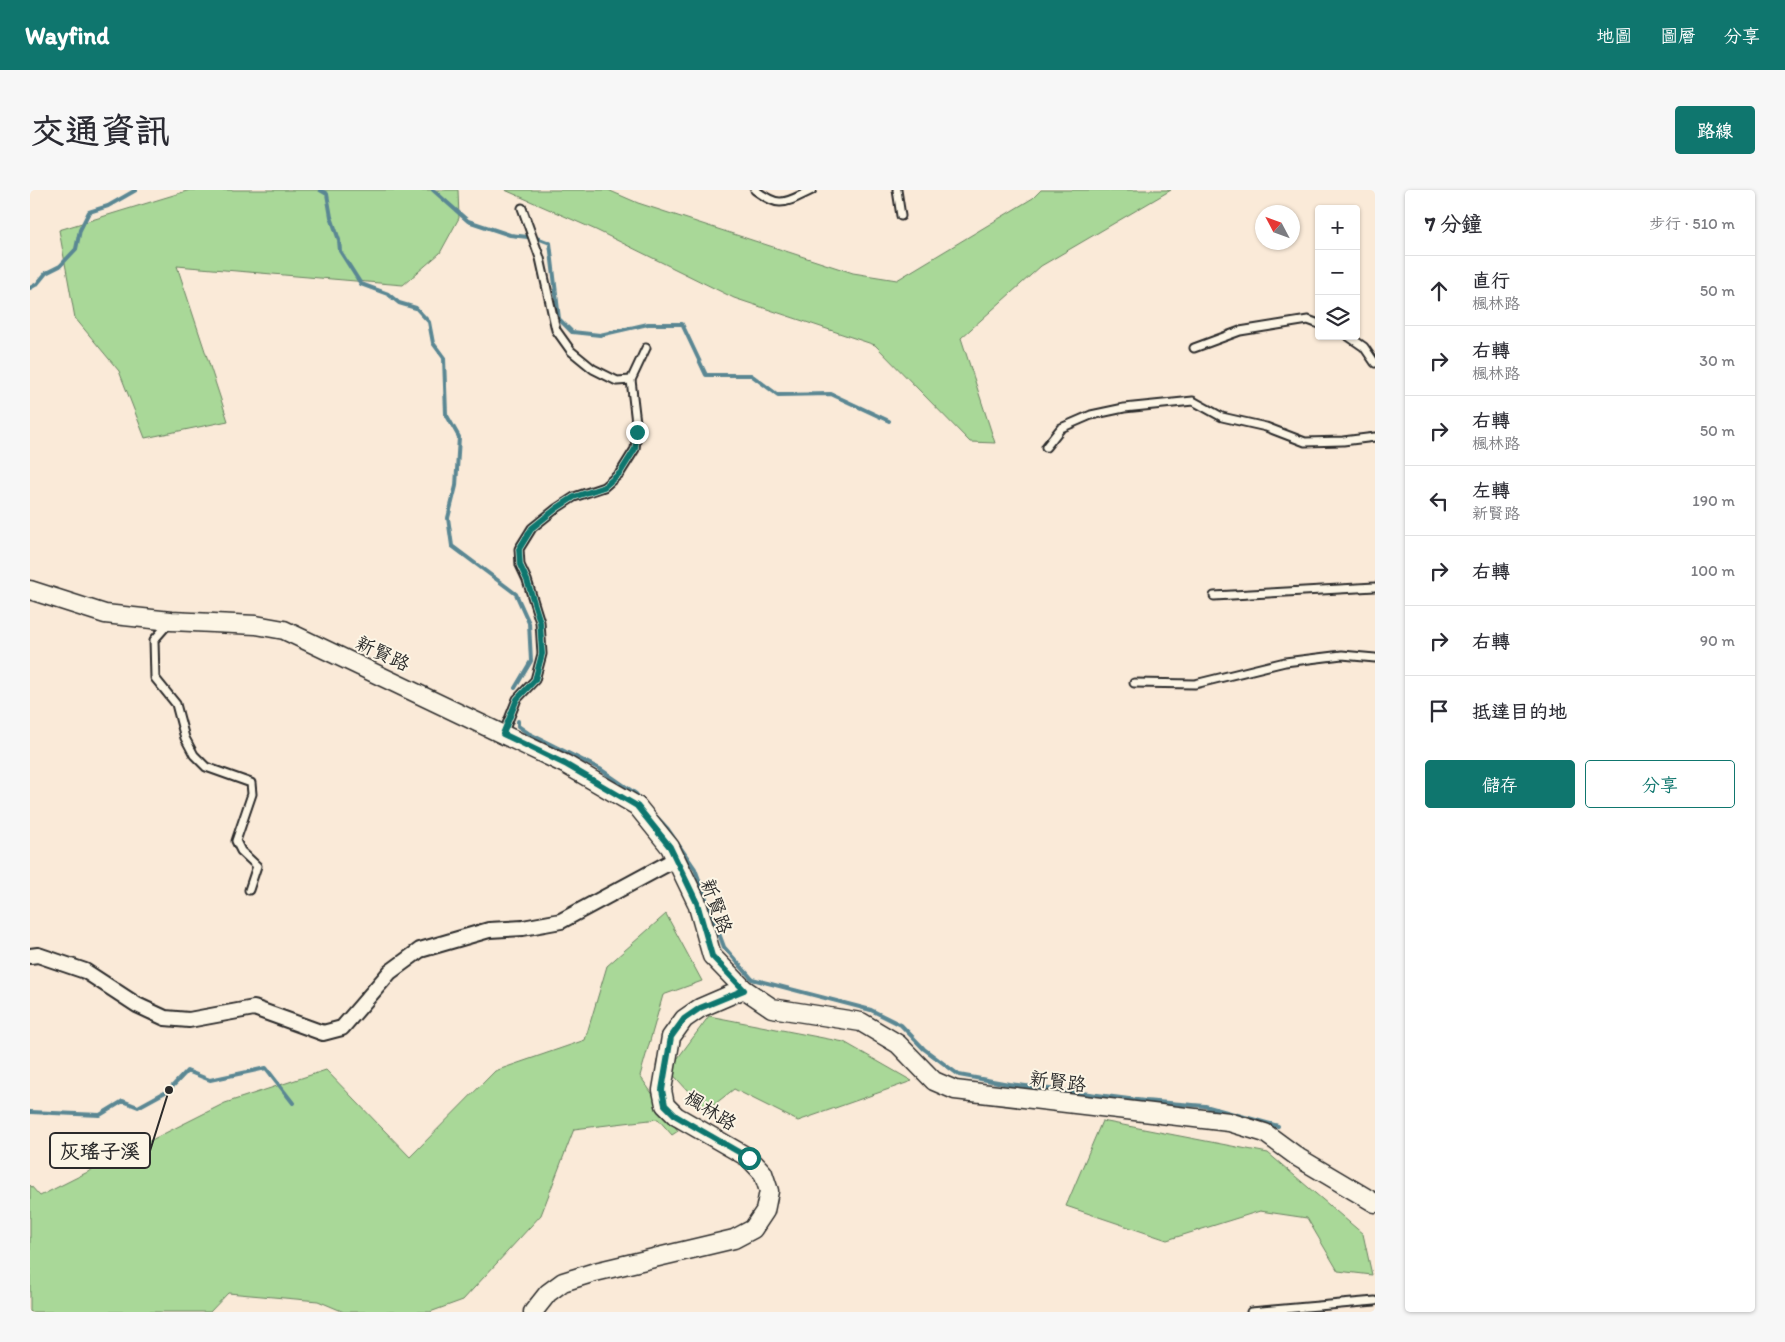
<!DOCTYPE html>
<html lang="zh-TW">
<meta charset="utf-8">
<style>
body{margin:0;font-family:Itim,"LXGW WenKai TC",sans-serif;background:#f7f7f7;color:#2b2b33}
.controls{position:absolute;right:15px;top:15px;display:grid;overflow:hidden;border-radius:5px;box-shadow:0 1px 4px #0004}
.controls button{width:45px;height:45px;display:grid;place-items:center;padding:0;border:0;border-bottom:1px solid #e1e1e2;background:#fff;color:#2b2b33;font:25px sans-serif}
.compass{position:absolute;left:1225px;top:15px;width:45px;height:45px;border-radius:50%;background:#fff;box-shadow:0 1px 4px #0004;rotate:311deg}
.stop{position:absolute;width:15px;height:15px;margin:-11px;border:4px solid #0f766e;border-radius:50%;background:#fff}
.stop.end{background:#0f766e;border-color:#fff;box-shadow:0 1px 5px #0008}
.list{margin:0;padding:0;list-style:none}
h2{display:flex;justify-content:space-between;align-items:center;height:65px;margin:0;padding:0 20px;font-size:21px}
h2 small{font-size:16px;font-weight:400;color:#7c7c81}
.list li{display:grid;grid-template-columns:32px 1fr auto;gap:15px;align-items:center;box-sizing:border-box;height:70px;padding:0 20px;border-top:1px solid #e1e1e2}
.list b{display:block;font-size:19px;white-space:nowrap}
.list p{margin:0;font-size:16px;white-space:nowrap;color:#7c7c81}
.list em{font-size:16px;font-style:normal;color:#7c7c81}
.actions{display:flex;gap:10px;padding:15px 20px}
.actions a{flex:1;padding:11px 0;border:1px solid #0f766e;border-radius:5px;text-align:center;font-size:18px;color:#0f766e}
.actions .main{background:#0f766e;color:#fff}
.icon{flex:none;width:28px;height:28px;fill:none;stroke:currentColor;stroke-width:2;stroke-linecap:round;stroke-linejoin:round}
.map{position:relative;flex:none;width:1345px;height:1122px;overflow:hidden;border-radius:5px}
header{display:flex;align-items:center;gap:30px;box-sizing:border-box;height:70px;padding:0 25px;background:#0f766e;color:#fff}
header strong{font-size:24px}
nav{display:flex;gap:28px;margin-inline-start:auto;font-size:18px}
.intro{display:flex;align-items:center;justify-content:space-between;box-sizing:border-box;height:120px;padding:0 30px}
h1{margin:0;font-size:35px}
.button{padding:12px 22px;border-radius:5px;background:#0f766e;color:#fff;font-size:18px;font-weight:700}
main{display:flex;gap:30px;padding:0 30px}
aside{flex:1;background:#fff;border-radius:5px;box-shadow:0 1px 4px #0004}
.map>svg:first-child{display:block}
.green{fill:#a9d898;stroke:#6a8262}
.lines{fill:none;stroke-linecap:round;stroke-linejoin:round}
.stream{stroke:#5a8793;stroke-width:4}
.service-casing{stroke:#2b2b2b;stroke-width:11}
.minor-casing{stroke:#2b2b2b;stroke-width:18}
.tertiary-casing{stroke:#2b2b2b;stroke-width:21}
.service{stroke:#fcf5e5;stroke-width:7}
.minor{stroke:#fcf5e5;stroke-width:14}
.tertiary{stroke:#fcf5e5;stroke-width:18}
.route{stroke:#0f766e;stroke-width:6}
.labels{text-anchor:middle;stroke-width:4;stroke-linejoin:round;paint-order:stroke}
.street-label{font-size:19px;fill:#2b2b2b;stroke:#fcf5e5}
.leader{fill:none;stroke:#2b2b2b;stroke-width:2}
.callout-dot{fill:#2b2b2b;stroke:#fcf5e5;stroke-width:2}
.callout{fill:#fcf5e5;stroke:#2b2b2b;stroke-width:2}
.callout-label{font-size:20px;text-anchor:middle;font-weight:bold;fill:#2b2b2b}
</style>
<header>
<strong>Wayfind</strong>
<nav><a>地圖</a><a>圖層</a><a>分享</a></nav>
</header>
<div class="intro"><h1>交通資訊</h1><a class="button">路線</a></div>
<main>
<div class="map">
<svg width="1345" height="1122" viewBox="0 0 1345 1122">
<rect width="100%" height="100%" fill="#faead8"/>
<filter id="ink" filterUnits="userSpaceOnUse"><feTurbulence type="fractalNoise" baseFrequency=".02" numOctaves="2"/><feDisplacementMap in="SourceGraphic" scale="10" xChannelSelector="R" yChannelSelector="G"/><feConvolveMatrix kernelMatrix="1 2 1 2 8 2 1 2 1" color-interpolation-filters="sRGB"/></filter>
<g filter="url(#ink)">
<!-- green -->
<path class="green" d="M 160,0 L 428,0 L 429,28 L 410,63 L 373,95 L 147,76 L 198,231 L 115,248 L 89,181 L 45,128 L 29,40 Z
M 475,0 L 578,0 L 608,13 L 823,83 L 867,90 L 1003,8 L 1011,0 L 1141,0 L 1011,76 L 931,148 L 965,253 L 940,252 L 845,155 L 704,108 L 566,40 Z
M 636,724 L 672,791 L 633,805 L 610,886 L 648,941 L 642,945 L 628,929 L 544,939 L 511,1025 L 433,1110 L 400,1122 L 314,1122 L 288,1111 L 198,1103 L 180,1122 L 0,1122 L 0,995 L 10,1006 L 195,913 L 296,880 L 380,967 L 465,881 L 555,850 L 577,776 Z
M 679,826 L 814,852 L 882,891 L 768,931 L 704,899 L 676,921 L 639,880 Z
M 1072,931 L 1238,963 L 1333,1044 L 1342,1085 L 1308,1081 L 1277,1028 L 1230,1021 L 1137,1050 L 1036,1016 Z"/>
<g class="lines">
<!-- stream -->
<path class="stream" d="M 290,0 L 297,4 L 301,27 L 309,50 L 310,61 L 331,94 L 358,104 L 369,113 L 386,118 L 399,132 L 403,153 L 414,168 L 416,224 L 429,247 L 426,296 L 418,328 L 422,356 L 486,404 L 499,433 L 501,471 L 485,498
M 403,0 L 438,31 L 480,45 L 507,48 L 520,53 L 529,129 L 542,142 L 570,145 L 618,134 L 652,134 L 676,185 L 721,185 L 748,205 L 801,204 L 859,231
M 0,98 L 7,94 L 16,83 L 30,76 L 46,59 L 50,40 L 59,22 L 78,16 L 106,0
M 488,531 L 488,536 L 498,543 L 570,579 L 606,604 L 610,609
M 627,627 L 637,638 L 665,679 L 694,757 L 722,789 L 841,820 L 871,835 L 894,859 L 929,885 L 979,894 L 1115,911 L 1175,916 L 1248,936
M 0,922 L 70,925 L 93,911 L 108,917 L 139,900 L 157,881 L 180,890 L 236,878 L 263,913"/>
<defs>
<path id="service" d="M 725,0 C 751,19 754,13 782,0
M 867,0 L 871,26
M 492,18 L 510,68 L 526,140 L 541,161 L 563,179 L 587,191 L 601,190
M 1318,146 L 1334,157 L 1345,173
M 1164,158 L 1210,141 L 1278,130 L 1289,134
M 1016,257 L 1031,238 L 1061,225 L 1094,218 L 1163,211 L 1192,227 L 1236,237 L 1275,252 L 1313,251 L 1345,247
M 1184,406 L 1345,397
M 139,433 L 124,450 L 125,488 L 146,514 L 155,548 L 164,565 L 176,577 L 221,593 L 222,604 L 206,651 L 211,661 L 227,676 L 219,700
M 1104,493 L 1165,494 L 1255,472 L 1312,465 L 1345,468
M 473,544 L 487,509 L 505,490 L 512,464 L 510,432 L 497,390 L 490,375 L 489,359 L 502,338 L 527,318 L 544,307 L 574,297 L 590,283 L 605,259 L 607,241 L 601,190 L 616,158
M 1221,1122 L 1345,1111"/>
<path id="minor" d="M 0,766 L 8,765 L 55,781 L 107,815 L 135,828 L 159,830 L 224,818 L 293,843 L 312,838 L 360,782 L 390,760 L 459,740 L 493,738 L 531,731 L 646,669"/>
<path id="tertiary" d="M 0,400 L 75,424 L 141,431 L 226,435 L 254,440 L 535,574 L 607,616 L 640,657 L 667,713 L 682,766 L 714,799 L 742,818 L 831,832 L 868,854 L 904,891 L 925,900 L 1199,932 L 1235,943 L 1269,968 L 1345,1013
M 503,1122 L 518,1103 L 533,1092 L 565,1082 L 704,1049 L 723,1039 L 735,1021 L 739,1001 L 733,983 L 719,968 L 646,926 L 635,915 L 632,900 L 641,847 L 654,829 L 670,818 L 714,799"/>
</defs>
<!-- service casing -->
<use href="#service" class="service-casing"/>
<!-- minor casing -->
<use href="#minor" class="minor-casing"/>
<!-- tertiary casing -->
<use href="#tertiary" class="tertiary-casing"/>
<!-- service -->
<use href="#service" class="service"/>
<!-- minor -->
<use href="#minor" class="minor"/>
<!-- tertiary -->
<use href="#tertiary" class="tertiary"/>
</g>
</g>
<g class="lines" filter="url(#ink)">
<!-- route -->
<path class="route" d="M 607,242 L 605,259 L 590,283 L 574,297 L 544,307 L 527,318 L 502,338 L 489,359 L 490,375 L 497,390 L 510,432 L 512,464 L 505,490 L 487,509 L 473,544 L 535,574 L 607,616 L 640,657 L 667,713 L 682,766 L 714,800 L 670,818 L 654,829 L 641,847 L 632,900 L 635,915 L 646,926 L 719,968"/>
</g>
<g class="labels">
<!-- street labels -->
<g class="street-label">
<text transform="translate(353 463) rotate(25)" y="7">新賢路</text>
<text transform="translate(687 716) rotate(70)" y="7">新賢路</text>
<text transform="translate(1028 891) rotate(7)" y="7">新賢路</text>
<text transform="translate(681 920) rotate(32)" y="7">楓林路</text>
</g>
</g>
<!-- callouts -->
<path class="leader" d="M139 900L120 961"/>
<circle class="callout-dot" cx="139" cy="900" r="5"/>
<rect class="callout" x="20" y="943" width="100" height="35" rx="5"/>
<g class="callout-label">
<text x="70" y="968">灰瑤子溪</text>
</g>
</svg>
<div class="controls">
<button>+</button>
<button>−</button>
<button><svg class="icon" aria-label="layers" viewBox="0 0 24 24"><path d="M12 4l9 5-9 5-9-5zM3 14l9 5 9-5"/></svg></button>
</div>
<svg class="compass" viewBox="-18 -18 36 36"><path d="M0-13l5 13h-10z" fill="#e53935"/><path d="M0 13l5-13h-10z" fill="#7c7c81"/></svg>
<div class="stop" style="left:719px;top:968px"></div>
<div class="stop end" style="left:607px;top:242px"></div>
</div>
<aside>
<h2>7 分鐘<small>步行 · 510 m</small></h2>
<ul class="list">
<li><svg class="icon" aria-label="ahead" viewBox="0 0 24 24"><path d="M12 20V5M6 11l6-6 6 6"/></svg><div><b>直行</b><p>楓林路</p></div><em>50 m</em></li>
<li><svg class="icon" aria-label="right" viewBox="0 0 24 24"><path d="M7 20v-9h11M14 6l5 5-5 5"/></svg><div><b>右轉</b><p>楓林路</p></div><em>30 m</em></li>
<li><svg class="icon" aria-label="right" viewBox="0 0 24 24"><path d="M7 20v-9h11M14 6l5 5-5 5"/></svg><div><b>右轉</b><p>楓林路</p></div><em>50 m</em></li>
<li><svg class="icon" aria-label="left" viewBox="0 0 24 24"><path d="M17 20v-9H6M10 6l-5 5 5 5"/></svg><div><b>左轉</b><p>新賢路</p></div><em>190 m</em></li>
<li><svg class="icon" aria-label="right" viewBox="0 0 24 24"><path d="M7 20v-9h11M14 6l5 5-5 5"/></svg><div><b>右轉</b></div><em>100 m</em></li>
<li><svg class="icon" aria-label="right" viewBox="0 0 24 24"><path d="M7 20v-9h11M14 6l5 5-5 5"/></svg><div><b>右轉</b></div><em>90 m</em></li>
<li><svg class="icon" aria-label="arrive" viewBox="0 0 24 24"><path d="M6 21V4h12l-3 4 3 4H6"/></svg><div><b>抵達目的地</b></div></li>
</ul>
<div class="actions"><a class="main">儲存</a><a>分享</a></div>
</aside>
</main>
